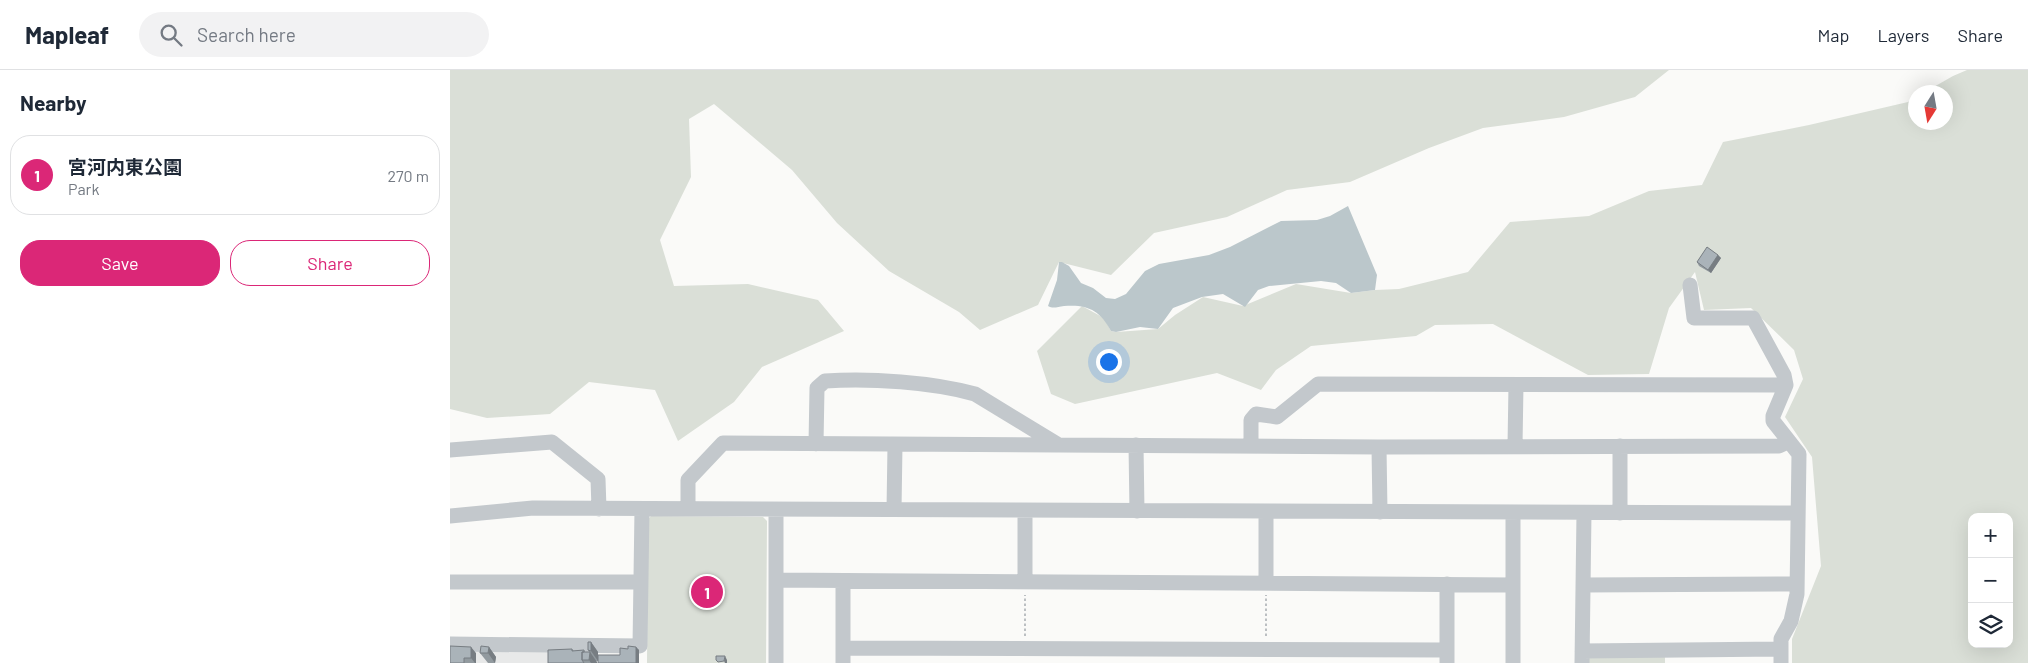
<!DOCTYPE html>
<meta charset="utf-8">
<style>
body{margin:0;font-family:Barlow,"Noto Sans JP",sans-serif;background:#f2f2f3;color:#1f2937}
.controls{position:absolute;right:15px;bottom:15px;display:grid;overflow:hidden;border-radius:10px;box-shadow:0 5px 20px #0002}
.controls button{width:45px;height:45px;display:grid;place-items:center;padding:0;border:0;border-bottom:1px solid #e0e1e3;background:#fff;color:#1f2937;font:25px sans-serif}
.compass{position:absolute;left:1458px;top:15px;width:45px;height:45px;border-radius:50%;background:#fff;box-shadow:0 5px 20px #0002;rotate:191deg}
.you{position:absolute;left:658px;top:291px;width:18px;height:18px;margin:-12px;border:4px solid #fff;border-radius:50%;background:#1a73e8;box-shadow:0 0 0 8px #1a73e833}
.badge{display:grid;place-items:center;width:32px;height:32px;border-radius:50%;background:#db2777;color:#fff;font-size:16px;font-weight:700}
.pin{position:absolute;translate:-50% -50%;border:2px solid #fff;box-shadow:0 1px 5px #0006}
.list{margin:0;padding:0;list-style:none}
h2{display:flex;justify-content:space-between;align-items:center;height:65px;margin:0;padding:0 20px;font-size:21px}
h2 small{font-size:16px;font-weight:400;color:#747a83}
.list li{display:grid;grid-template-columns:32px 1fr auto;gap:15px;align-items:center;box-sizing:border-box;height:80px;margin:0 10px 10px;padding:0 10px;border:1px solid #e0e1e3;border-radius:20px}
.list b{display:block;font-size:19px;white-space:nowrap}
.list p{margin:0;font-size:16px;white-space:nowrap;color:#747a83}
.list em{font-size:16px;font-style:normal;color:#747a83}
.actions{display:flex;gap:10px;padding:15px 20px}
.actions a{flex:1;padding:11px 0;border:1px solid #db2777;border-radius:20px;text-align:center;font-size:18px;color:#db2777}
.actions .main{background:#db2777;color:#fff}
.icon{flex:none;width:28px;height:28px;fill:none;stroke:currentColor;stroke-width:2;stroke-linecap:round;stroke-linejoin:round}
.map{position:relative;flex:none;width:1578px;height:593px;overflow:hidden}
header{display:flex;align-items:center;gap:30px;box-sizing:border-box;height:70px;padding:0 25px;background:#fff;border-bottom:1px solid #e0e1e3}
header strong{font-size:24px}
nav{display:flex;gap:28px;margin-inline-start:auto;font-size:18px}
.search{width:350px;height:45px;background:#f2f2f3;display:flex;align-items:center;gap:12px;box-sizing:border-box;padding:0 18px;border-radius:28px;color:#747a83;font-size:19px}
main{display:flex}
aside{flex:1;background:#fff}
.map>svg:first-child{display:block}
.built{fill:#e8e9e9}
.green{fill:#dadfd7;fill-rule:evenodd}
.water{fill:#bbc7cb}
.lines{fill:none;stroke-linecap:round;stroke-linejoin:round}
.path{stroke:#bbbfc2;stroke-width:2;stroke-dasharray:2.5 2.5;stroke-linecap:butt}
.minor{stroke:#c3c8cc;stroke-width:15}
.wall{fill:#929a9f}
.shaded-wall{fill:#777d82}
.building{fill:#aab3b9;stroke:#777d82}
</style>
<header>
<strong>Mapleaf</strong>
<div class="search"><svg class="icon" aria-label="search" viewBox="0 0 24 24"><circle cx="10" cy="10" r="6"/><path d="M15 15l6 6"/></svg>Search here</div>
<nav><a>Map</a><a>Layers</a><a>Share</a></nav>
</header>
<main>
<aside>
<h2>Nearby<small></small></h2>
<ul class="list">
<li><span class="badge">1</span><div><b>宮河内東公園</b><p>Park</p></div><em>270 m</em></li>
</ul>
<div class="actions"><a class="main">Save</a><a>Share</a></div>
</aside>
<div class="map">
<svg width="1578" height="593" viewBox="0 0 1578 593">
<rect width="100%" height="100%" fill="#fafaf8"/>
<!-- built -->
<path class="built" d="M 26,579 L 138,580 L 138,593 L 26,593 Z"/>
<!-- green -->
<path class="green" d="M 0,0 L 1219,0 L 1185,27 L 1114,47 L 1033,58 L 979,78 L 900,112 L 837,120 L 777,147 L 704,163 L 661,205 L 609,192 L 588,235 L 530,260 L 509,242 L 439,201 L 387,153 L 342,100 L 264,34 L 239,49 L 241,107 L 210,170 L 224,216 L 298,214 L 368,230 L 394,261 L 312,297 L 284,332 L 228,371 L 205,320 L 139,312 L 100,344 L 37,348 L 0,339 Z
M 1517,0 L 1578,0 L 1578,593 L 1342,593 L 1342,569 L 1371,496 L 1362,387 L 1335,347 L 1353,309 L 1344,280 L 1301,238 L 1254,240 L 1245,202 L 1219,238 L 1199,304 L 1138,305 L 1043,254 L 985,255 L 966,266 L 861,276 L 826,300 L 811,320 L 767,303 L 625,334 L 601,324 L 587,281 L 632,236 L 654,248 L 661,261 L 666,262 L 708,259 L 725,245 L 753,227 L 793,236 L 846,214 L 901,223 L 925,220 L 949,219 L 1018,202 L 1060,152 L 1139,146 L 1199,121 L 1252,115 L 1273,72 L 1359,55 L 1458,32 L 1465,28 L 1466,52 L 1496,52 L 1496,22 L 1475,22 L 1503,6 ZM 1522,447 L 1559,447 L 1559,574 L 1522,574 Z
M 201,446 L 313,447 L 317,451 L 316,593 L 197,593 L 198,449 Z
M 1143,584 L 1215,586 L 1215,593 L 1136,593 L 1136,590 Z"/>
<!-- water -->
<path class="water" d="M 898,136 L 927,205 L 925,220 L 901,223 L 886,213 L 871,211 L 819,216 L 808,220 L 795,237 L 773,224 L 752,227 L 723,238 L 708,259 L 690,257 L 666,262 L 661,261 C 650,240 637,234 614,236 C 607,237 603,239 598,236 L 607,210 L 609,192 L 612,192 L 619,196 L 631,213 L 643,218 L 656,228 L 665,229 L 676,224 L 695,201 L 709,194 L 759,185 L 780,177 L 831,151 L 867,150 L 880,146 Z"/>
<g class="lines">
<!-- path -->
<path class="path" d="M 575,566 L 575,525
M 816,566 L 816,525"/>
<!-- minor -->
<path class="minor" d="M 1240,215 L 1244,248 L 1303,248 L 1334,305 L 1336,315 L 1323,346 L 1323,351 L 1349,384 L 1347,524 L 1341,551 L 1331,569 L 1331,593
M 366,374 L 367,318 L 375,311 C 420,308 482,312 525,324 L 607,374
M 686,375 L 687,441
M 801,376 L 801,350 L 806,344 L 827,347 L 868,314 L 1336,315
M 1065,376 L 1066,315
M 1170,376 L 1170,443
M 929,377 L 930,442
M 0,380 L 102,372 L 148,409 L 149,439
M 238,439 L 238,410 L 273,373 L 929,377 L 1329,376 L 1338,372
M 444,440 L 445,375
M 816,441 L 816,513
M 0,446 L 83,438 L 1348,443
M 326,510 L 1063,515
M 393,511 L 393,593
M 0,512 L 191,512
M 575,512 L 575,441
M 997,514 L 997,593
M 1133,515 L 1347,514
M 0,574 L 190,576 L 192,439
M 393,578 L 997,580
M 1132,581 L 1331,579
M 326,593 L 326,440
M 1063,593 L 1063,442
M 1132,593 L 1134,443"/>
</g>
<!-- wall -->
<path class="wall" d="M 1268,185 L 1271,188 L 1261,203 L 1249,196 L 1247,192 Z
M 141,572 L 148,582 L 148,585 L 170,585 L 178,579 L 186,577 L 189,580 L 148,591 L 146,591 L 147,593 L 98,593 L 122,579 L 124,581 L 134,580 L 135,582 L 139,582 L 138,580 Z
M 39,577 L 46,587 L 45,593 L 38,593 L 30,583 Z
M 26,583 L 26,593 L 0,593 Z"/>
<!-- shaded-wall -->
<path class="shaded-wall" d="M 1268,185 L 1271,188 L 1261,203 L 1258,200 Z
M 141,572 L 148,582 L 148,591 L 141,581 Z
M 21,577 L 26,583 L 26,593 L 25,593 L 21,588 Z
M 39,577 L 46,587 L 45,593 L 38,583 Z
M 186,577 L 189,580 L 189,593 L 186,593 Z
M 140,582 L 147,592 L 147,593 L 141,593 L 139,590 Z
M 275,586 L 277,590 L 277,593 L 275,593 L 274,591 Z"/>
<!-- building -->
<path class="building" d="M 1257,177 L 1268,185 L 1258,200 L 1247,192 Z
M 138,572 L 141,572 L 141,581 L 138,580 Z
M 0,576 L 21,577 L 21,588 L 14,588 L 14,593 L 0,593 Z
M 31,576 L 39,577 L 38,583 L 30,583 Z
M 178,576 L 186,577 L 186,593 L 148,593 L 148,585 L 170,585 L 170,578 L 178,579 Z
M 122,579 L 122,581 L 134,580 L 134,582 L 132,582 L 132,590 L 134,593 L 98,593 L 98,580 Z
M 132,582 L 140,582 L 139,590 L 132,590 Z
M 266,586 L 275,586 L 274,591 L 268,592 L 266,590 Z"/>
</svg>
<div class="controls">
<button>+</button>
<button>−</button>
<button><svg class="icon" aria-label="layers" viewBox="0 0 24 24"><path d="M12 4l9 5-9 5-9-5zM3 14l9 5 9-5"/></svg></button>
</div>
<svg class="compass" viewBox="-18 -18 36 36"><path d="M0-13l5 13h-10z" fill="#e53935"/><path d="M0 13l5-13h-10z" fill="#747a83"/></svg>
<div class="you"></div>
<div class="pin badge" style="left:257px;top:522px">1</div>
</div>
</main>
